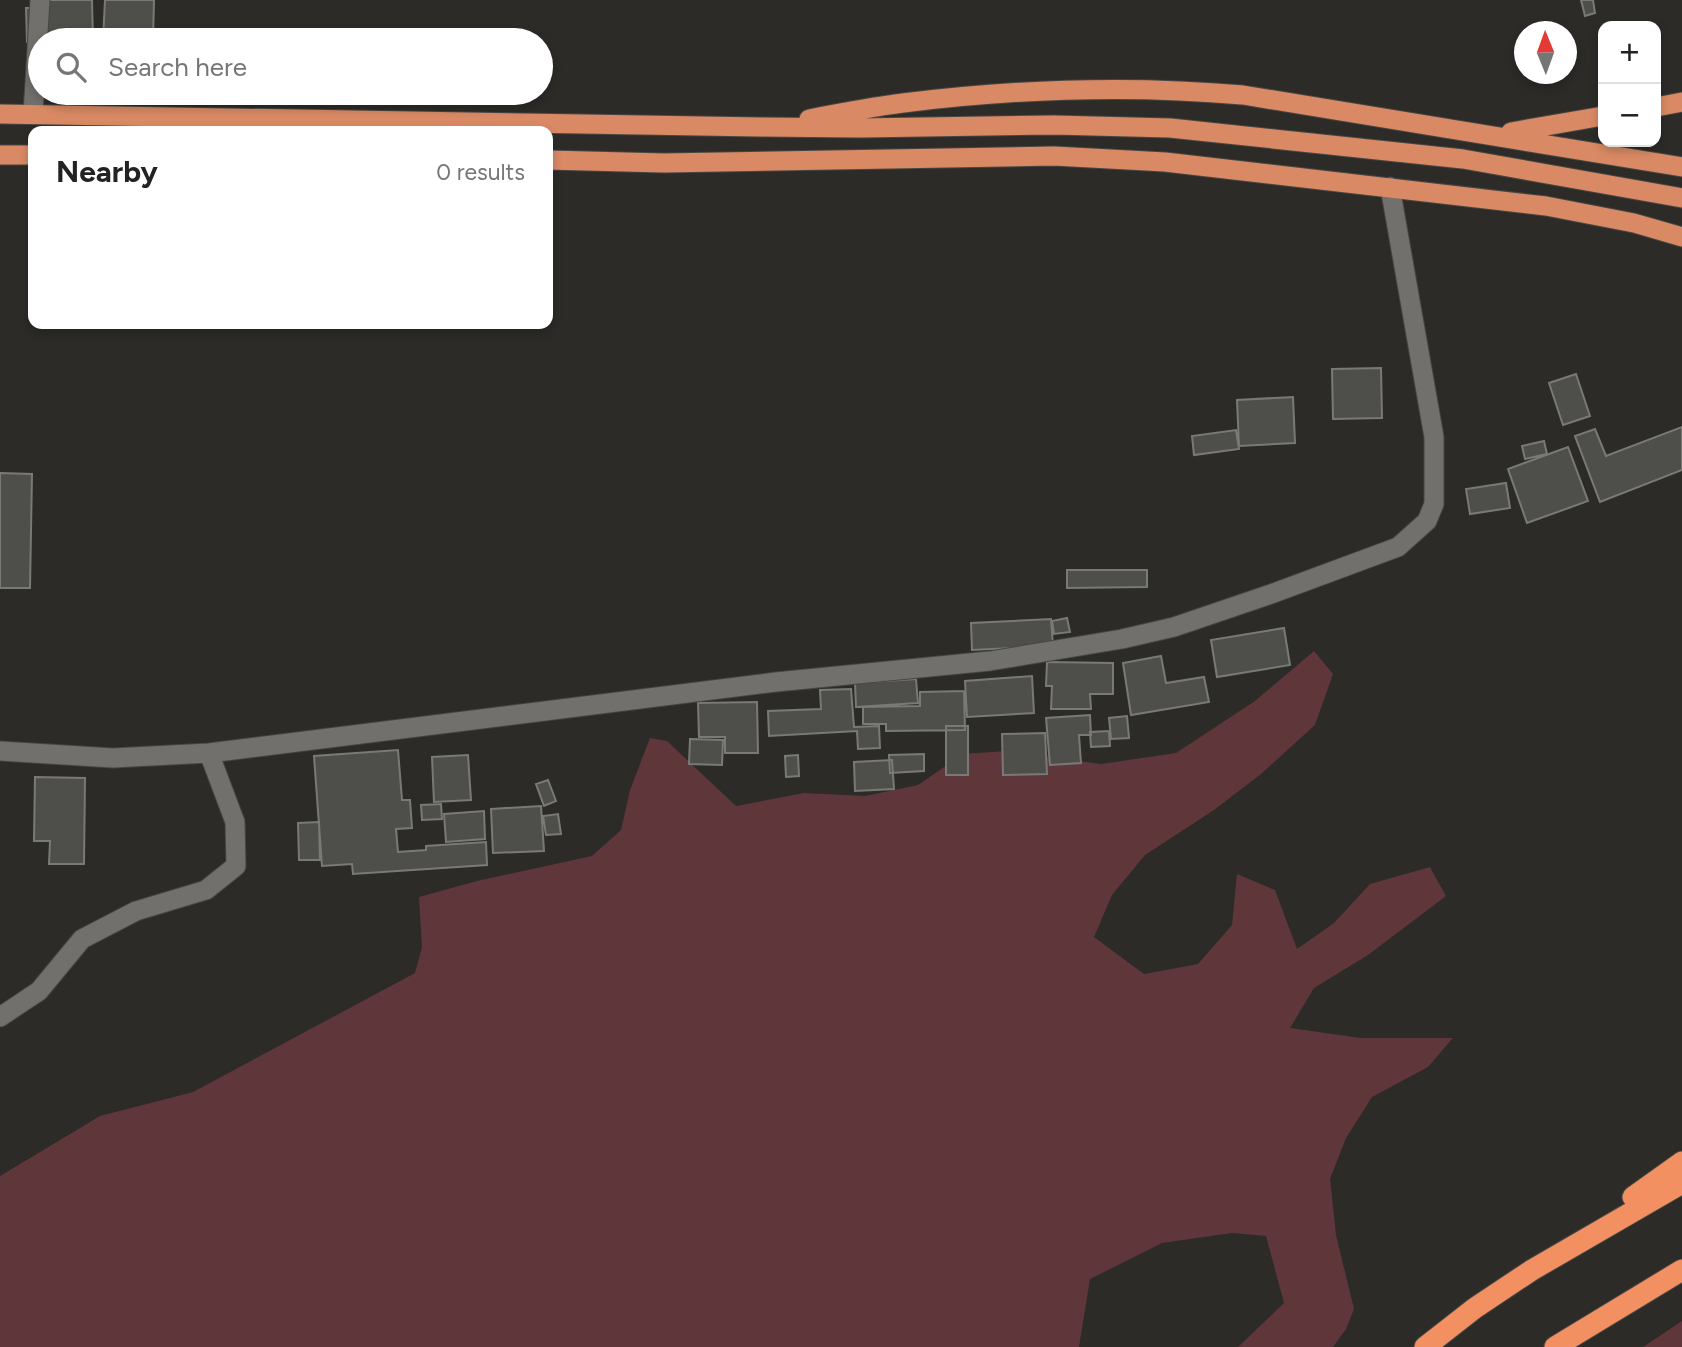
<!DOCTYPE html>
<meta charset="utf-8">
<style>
body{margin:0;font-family:Figtree,sans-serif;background:#f6f6f6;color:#222}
.controls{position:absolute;right:21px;top:21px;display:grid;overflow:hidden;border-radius:14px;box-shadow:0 4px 10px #0003}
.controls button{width:63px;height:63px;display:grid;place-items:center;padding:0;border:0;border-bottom:2px solid #e0e0e0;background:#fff;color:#222;font:35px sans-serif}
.compass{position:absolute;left:1514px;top:21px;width:63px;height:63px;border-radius:50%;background:#fff;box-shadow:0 4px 10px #0003;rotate:359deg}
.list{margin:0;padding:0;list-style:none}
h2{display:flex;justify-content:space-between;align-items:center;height:91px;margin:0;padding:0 28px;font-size:30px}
h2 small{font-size:23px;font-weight:400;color:#767676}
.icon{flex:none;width:38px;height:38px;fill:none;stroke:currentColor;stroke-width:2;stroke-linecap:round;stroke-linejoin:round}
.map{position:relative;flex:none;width:1682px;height:1347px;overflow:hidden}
.search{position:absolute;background:#fff;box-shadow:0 4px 10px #0003;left:28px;top:28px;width:525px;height:77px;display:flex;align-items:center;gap:18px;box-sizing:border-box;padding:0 24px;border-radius:38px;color:#767676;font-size:26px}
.panel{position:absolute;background:#fff;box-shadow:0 4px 10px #0003;left:28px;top:126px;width:525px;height:203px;border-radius:14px}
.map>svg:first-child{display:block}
.green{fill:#5f363a}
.building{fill:#4e4e4b;stroke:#797975;stroke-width:2}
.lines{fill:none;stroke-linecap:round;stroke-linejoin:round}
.minor-casing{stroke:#484644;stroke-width:21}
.trunk-casing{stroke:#484644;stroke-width:21}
.motorway-casing{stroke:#484644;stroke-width:23}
.minor{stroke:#72706d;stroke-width:19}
.trunk{stroke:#d98a64;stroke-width:19}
.motorway{stroke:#f39062;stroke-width:21}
</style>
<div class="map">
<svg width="1682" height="1347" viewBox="0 0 1682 1347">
<rect width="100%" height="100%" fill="#2c2b28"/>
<!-- green -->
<path class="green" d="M 1314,651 L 1333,674 L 1315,725 L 1261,774 L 1214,810 L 1145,855 L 1112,895 L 1094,937 L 1144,974 L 1198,964 L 1232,925 L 1237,874 L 1275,890 L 1297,949 L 1334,923 L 1370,884 L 1430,867 L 1446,896 L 1368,955 L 1314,988 L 1290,1028 L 1361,1038 L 1453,1038 L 1428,1067 L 1372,1097 L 1346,1138 L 1330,1179 L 1336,1235 L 1354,1309 L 1346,1329 L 1333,1347 L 1238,1347 L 1284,1303 L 1266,1236 L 1232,1233 L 1162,1243 L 1090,1279 L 1079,1347 L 0,1347 L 0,1176 L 100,1116 L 193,1092 L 415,973 L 422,947 L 419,897 L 477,881 L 592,856 L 621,830 L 630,790 L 650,738 L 667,741 L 736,806 L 804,793 L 865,796 L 918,785 L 963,754 L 1006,751 L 1101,764 L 1176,753 L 1255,701 Z
M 1682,1321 L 1682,1347 L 1643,1347 Z"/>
<!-- building -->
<path class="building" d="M 40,0 L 92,0 L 93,40 L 27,42 L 26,8 L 40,8 Z
M 105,0 L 154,0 L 153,40 L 103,40 Z
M 1581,0 L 1593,0 L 1595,13 L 1585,16 Z
M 1381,368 L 1382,418 L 1333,419 L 1332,369 Z
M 1576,374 L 1590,416 L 1563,425 L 1549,383 Z
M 1293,397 L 1295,443 L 1239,446 L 1237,400 Z
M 1682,427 L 1682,470 L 1600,502 L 1575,436 L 1595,429 L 1606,456 Z
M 1236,430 L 1239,449 L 1194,455 L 1192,436 Z
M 1544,441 L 1547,454 L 1525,459 L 1522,446 Z
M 1568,447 L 1588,501 L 1527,523 L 1508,469 Z
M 0,473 L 32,474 L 30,588 L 0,588 Z
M 1506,483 L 1510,508 L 1470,514 L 1466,489 Z
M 1067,570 L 1147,570 L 1147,587 L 1067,588 Z
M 1067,618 L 1070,632 L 1054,634 L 1052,621 Z
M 1051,619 L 1053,646 L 972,650 L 971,623 Z
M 1284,628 L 1290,665 L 1217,677 L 1211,640 Z
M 1161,656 L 1166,683 L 1204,677 L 1209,702 L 1131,715 L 1123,663 Z
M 1047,662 L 1113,663 L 1113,694 L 1090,694 L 1091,709 L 1051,709 L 1052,686 L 1046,686 Z
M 1032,676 L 1034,713 L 967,717 L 965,681 Z
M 916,679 L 918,703 L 856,707 L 855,683 Z
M 851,689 L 854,727 L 879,726 L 880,748 L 858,749 L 857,731 L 769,736 L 768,711 L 821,709 L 820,690 Z
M 964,691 L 965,730 L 886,731 L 886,724 L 863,724 L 863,707 L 920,706 L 920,692 Z
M 757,702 L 758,753 L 725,753 L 725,737 L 699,737 L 698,703 Z
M 1090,715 L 1091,735 L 1079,735 L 1081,763 L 1050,765 L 1046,718 Z
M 1127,716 L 1129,738 L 1111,739 L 1109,718 Z
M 946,726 L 968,726 L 968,775 L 946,775 Z
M 1109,731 L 1110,746 L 1091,747 L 1090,732 Z
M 1045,733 L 1047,774 L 1003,775 L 1002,734 Z
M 690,739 L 723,740 L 722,765 L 689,764 Z
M 398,750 L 402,800 L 410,800 L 412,828 L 396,829 L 398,852 L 426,850 L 426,846 L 486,842 L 487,865 L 353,874 L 352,864 L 322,866 L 314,756 Z
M 924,754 L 924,771 L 890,773 L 889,755 Z
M 468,755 L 471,800 L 434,802 L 432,757 Z
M 798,755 L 799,776 L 786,777 L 785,756 Z
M 892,760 L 894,789 L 855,791 L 854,762 Z
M 35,777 L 85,778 L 84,864 L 49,864 L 50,841 L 34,841 Z
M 548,780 L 556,801 L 544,806 L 536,784 Z
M 441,804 L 442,819 L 422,820 L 421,805 Z
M 541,806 L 544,851 L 493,853 L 491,809 Z
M 484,811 L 485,839 L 446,842 L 444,814 Z
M 558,814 L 561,834 L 546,835 L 543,816 Z
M 319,822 L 320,860 L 299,860 L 298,823 Z"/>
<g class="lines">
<defs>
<path id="minor" d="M 33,114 L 40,0
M 0,751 L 113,758 L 209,753 L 776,682 L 990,661 L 1122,639 L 1174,627 L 1271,594 L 1398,547 L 1427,521 L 1434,504 L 1434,437 L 1390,187
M 0,1017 L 39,991 L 82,939 L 136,911 L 206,890 L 236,866 L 235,822 L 209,753"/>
<path id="trunk" d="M 1656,107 L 1682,102
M 0,114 L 760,127 L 861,128 L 1054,125 L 1170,128 L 1463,159 L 1682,198
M 809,119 C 840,113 872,107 903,103 C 1015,89 1131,85 1243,95 L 1682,167
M 1511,132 L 1603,116
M 0,155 L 33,155
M 548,160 L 664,163 L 1054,156 L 1165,162 L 1546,206 L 1634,223 L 1682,237"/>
<path id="motorway" d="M 1633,1197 L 1682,1162
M 1425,1347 L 1475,1308 L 1532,1270 L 1682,1183
M 1555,1347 L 1682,1270"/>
</defs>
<!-- minor casing -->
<use href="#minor" class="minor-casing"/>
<!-- trunk casing -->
<use href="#trunk" class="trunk-casing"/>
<!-- motorway casing -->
<use href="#motorway" class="motorway-casing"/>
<!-- minor -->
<use href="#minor" class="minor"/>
<!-- trunk -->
<use href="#trunk" class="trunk"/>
<!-- motorway -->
<use href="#motorway" class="motorway"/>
</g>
</svg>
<div class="controls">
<button>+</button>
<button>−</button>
</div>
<svg class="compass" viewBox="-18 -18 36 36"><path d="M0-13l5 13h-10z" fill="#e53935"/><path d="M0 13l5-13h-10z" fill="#767676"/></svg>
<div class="search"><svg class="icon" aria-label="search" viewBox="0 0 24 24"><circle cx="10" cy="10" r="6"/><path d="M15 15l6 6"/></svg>Search here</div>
<section class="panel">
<h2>Nearby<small>0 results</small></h2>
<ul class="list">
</ul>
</section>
</div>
